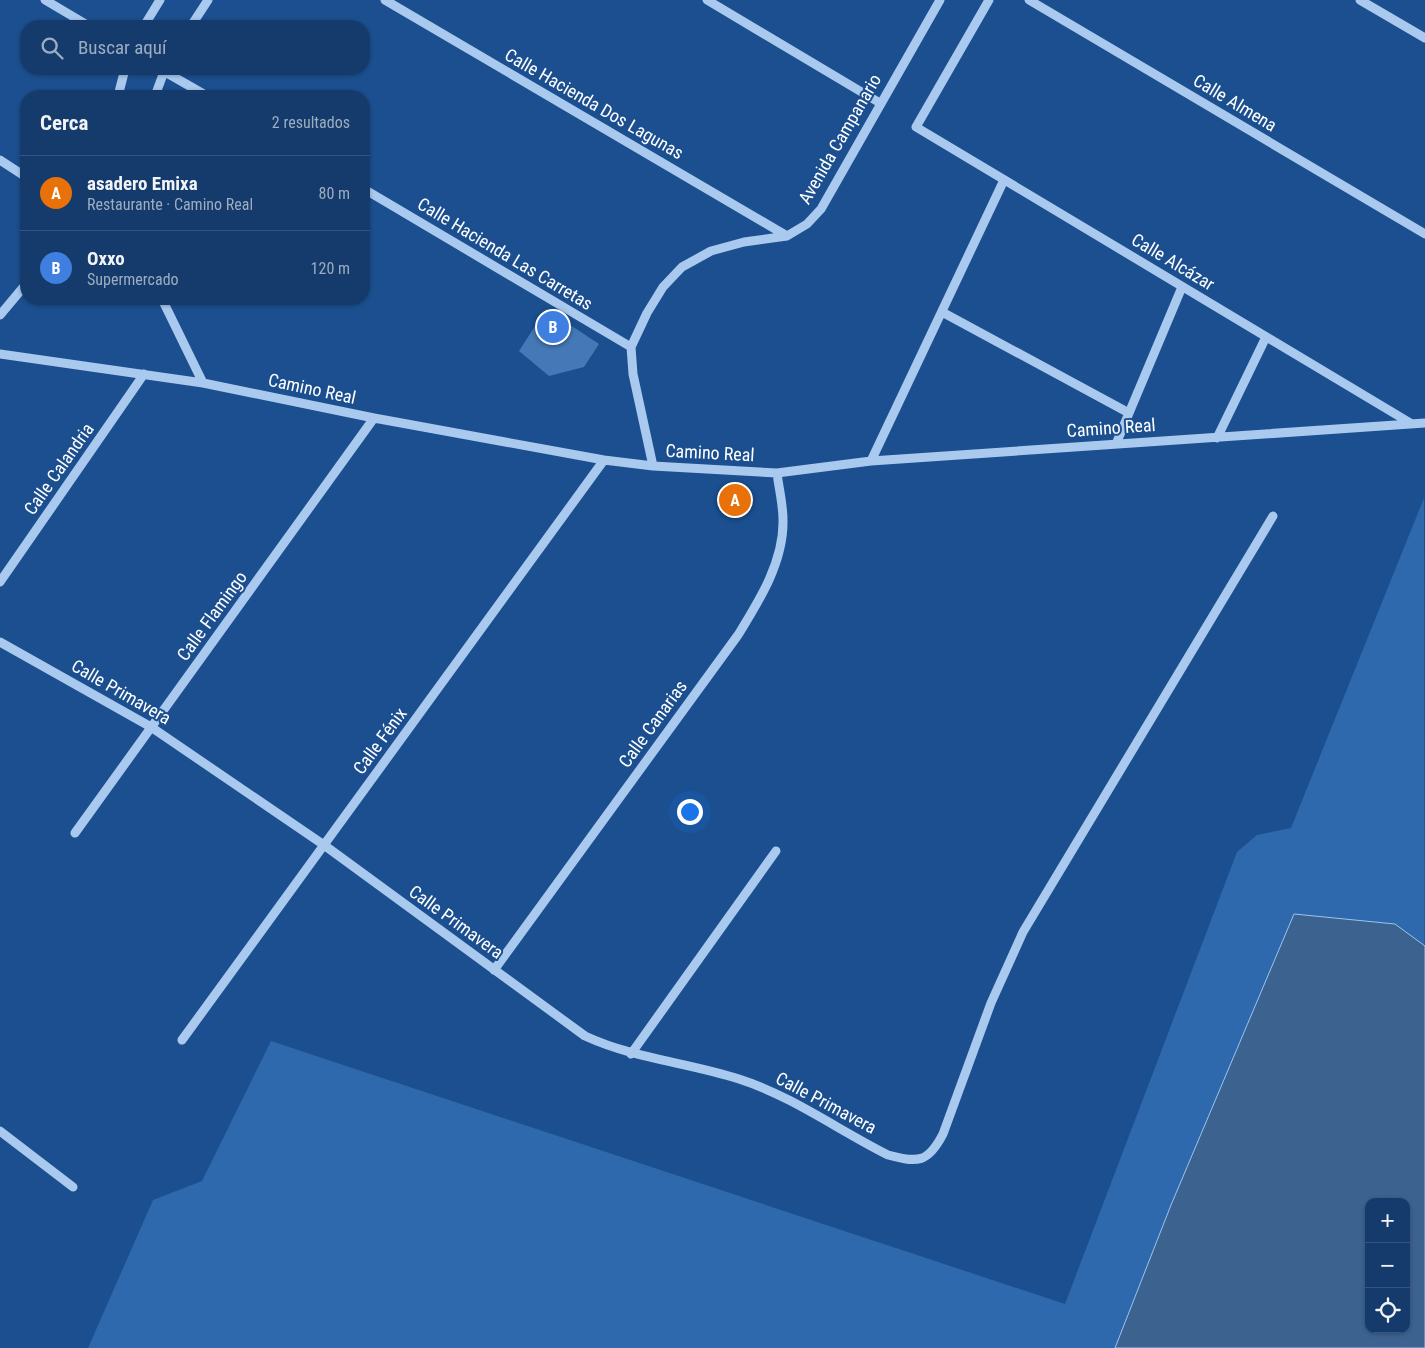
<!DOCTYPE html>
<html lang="es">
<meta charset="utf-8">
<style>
body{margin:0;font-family:"Roboto Condensed",sans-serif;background:#1d4271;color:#f1f3f6}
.controls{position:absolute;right:15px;bottom:15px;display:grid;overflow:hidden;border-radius:10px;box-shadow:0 1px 4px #0004}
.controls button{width:45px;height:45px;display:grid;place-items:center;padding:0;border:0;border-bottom:1px solid #33557e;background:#143b6b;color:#f1f3f6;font:25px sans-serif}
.you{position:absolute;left:689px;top:811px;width:18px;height:18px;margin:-12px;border:4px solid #fff;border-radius:50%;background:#1a73e8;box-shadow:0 0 0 8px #1a73e833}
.badge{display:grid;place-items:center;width:32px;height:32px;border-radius:50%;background:#e69b98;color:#fff;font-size:16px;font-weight:700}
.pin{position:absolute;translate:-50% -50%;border:2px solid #fff;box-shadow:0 1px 5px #0006}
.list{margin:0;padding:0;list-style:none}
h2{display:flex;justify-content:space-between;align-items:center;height:65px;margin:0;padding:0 20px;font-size:21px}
h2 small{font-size:16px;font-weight:400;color:#9dadc1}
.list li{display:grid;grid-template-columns:32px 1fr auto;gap:15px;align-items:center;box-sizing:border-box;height:75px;padding:0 20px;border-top:1px solid #33557e}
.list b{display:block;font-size:19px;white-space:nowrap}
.list p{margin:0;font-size:16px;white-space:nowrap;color:#9dadc1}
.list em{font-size:16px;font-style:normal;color:#9dadc1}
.icon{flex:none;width:28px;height:28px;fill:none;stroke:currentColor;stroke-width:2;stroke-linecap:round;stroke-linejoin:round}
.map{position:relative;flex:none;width:1425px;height:1348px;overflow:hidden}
.search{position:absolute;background:#143b6b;box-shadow:0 1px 4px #0004;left:20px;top:20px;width:350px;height:55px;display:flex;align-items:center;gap:12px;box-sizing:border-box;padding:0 18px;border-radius:20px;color:#9dadc1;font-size:19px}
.panel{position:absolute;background:#143b6b;box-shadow:0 1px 4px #0004;left:20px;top:90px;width:350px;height:215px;border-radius:20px}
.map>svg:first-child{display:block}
.green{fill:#2e69ad;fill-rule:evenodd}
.water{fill:#3c6290;stroke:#9cc4f0;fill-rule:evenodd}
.building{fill:#4478b7}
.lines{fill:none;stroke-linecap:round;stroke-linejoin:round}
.minor{stroke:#a9c9ee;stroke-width:9}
.labels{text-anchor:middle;stroke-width:4;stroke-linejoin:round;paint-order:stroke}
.street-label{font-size:18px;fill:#fff;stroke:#1b4f8f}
</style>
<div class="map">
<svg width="1425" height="1348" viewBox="0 0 1425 1348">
<rect width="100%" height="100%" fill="#1b4f8f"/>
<!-- green -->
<path class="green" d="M 1424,498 L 1425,1348 L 88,1348 L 153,1200 L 202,1181 L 271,1041 L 1065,1304 L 1237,852 L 1257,835 L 1291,828 ZM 1369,1202 L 1406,1202 L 1406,1329 L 1369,1329 Z"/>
<!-- water -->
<path class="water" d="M 1294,914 L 1395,924 L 1425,946 L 1425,1348 L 1115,1348 L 1171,1205 ZM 1369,1202 L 1406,1202 L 1406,1329 L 1369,1329 Z"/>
<!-- building -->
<path class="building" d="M 546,309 L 599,344 L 584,367 L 549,376 L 519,351 Z"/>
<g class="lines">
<!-- minor -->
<path class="minor" d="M 45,0 L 89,26
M 385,0 L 787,236
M 707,0 L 880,103
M 989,0 L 916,127 L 1412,424
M 1029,0 L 1425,234
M 1360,0 L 1425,38
M 144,26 L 160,0
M 191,26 L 208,0
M 160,69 L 207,96
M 118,96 L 125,69
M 155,96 L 165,69
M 0,160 L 26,177
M 364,189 L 631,347
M 162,299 L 203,383
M 942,312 L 1129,413
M 0,315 L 26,284
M 0,354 L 203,383 L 374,418 L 604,460 L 653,466 L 777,473 L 871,461 L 1425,423
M 1217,438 L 1266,337
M 1116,444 L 1182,287
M 871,461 L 1004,180
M 653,466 L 633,374 L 631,347 L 647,313 L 663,287 L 682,267 L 711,251 L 744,242 L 787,236 L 807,224 L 821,209 L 940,0
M 0,582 L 144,374
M 0,642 L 151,727 L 324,845 L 585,1036 C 635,1059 686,1062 739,1079 C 792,1096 838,1130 888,1155 C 918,1163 928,1163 943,1134 L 991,1003 L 1023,932 L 1273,516
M 75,833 L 374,418
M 494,970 L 738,635 C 759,601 784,562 783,520 C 783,504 779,489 777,473
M 182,1040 L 604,460
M 631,1054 L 776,851
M 0,1131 L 73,1187"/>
</g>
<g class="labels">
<!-- street labels -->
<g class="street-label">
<text transform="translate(1235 103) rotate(31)" y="6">Calle Almena</text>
<text transform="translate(594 104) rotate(30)" y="6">Calle Hacienda Dos Lagunas</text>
<text transform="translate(840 139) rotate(-60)" y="6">Avenida Campanario</text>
<text transform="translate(505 254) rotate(31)" y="6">Calle Hacienda Las Carretas</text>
<text transform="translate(1173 262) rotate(31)" y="6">Calle Alcázar</text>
<text transform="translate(312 389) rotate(12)" y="6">Camino Real</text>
<text transform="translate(1111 428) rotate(-4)" y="6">Camino Real</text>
<text transform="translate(710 453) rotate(3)" y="6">Camino Real</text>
<text transform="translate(59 469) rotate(-55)" y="6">Calle Calandria</text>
<text transform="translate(212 616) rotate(-54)" y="6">Calle Flamingo</text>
<text transform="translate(121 692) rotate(30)" y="6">Calle Primavera</text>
<text transform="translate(653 724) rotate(-54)" y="6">Calle Canarias</text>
<text transform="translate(380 741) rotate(-54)" y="6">Calle Fénix</text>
<text transform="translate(456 922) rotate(36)" y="6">Calle Primavera</text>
<text transform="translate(826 1103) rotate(28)" y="6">Calle Primavera</text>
</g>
</g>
</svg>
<div class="controls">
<button>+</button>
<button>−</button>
<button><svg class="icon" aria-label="locate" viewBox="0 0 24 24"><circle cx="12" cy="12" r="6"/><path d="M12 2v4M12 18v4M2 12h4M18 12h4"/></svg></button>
</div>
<div class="you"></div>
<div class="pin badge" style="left:735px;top:500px;background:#e8710a">A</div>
<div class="pin badge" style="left:553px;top:327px;background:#3f7fe0">B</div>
<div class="search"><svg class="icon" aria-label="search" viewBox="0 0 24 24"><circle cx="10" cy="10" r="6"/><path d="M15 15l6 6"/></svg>Buscar aquí</div>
<section class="panel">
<h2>Cerca<small>2 resultados</small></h2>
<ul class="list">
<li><span class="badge" style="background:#e8710a">A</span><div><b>asadero Emixa</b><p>Restaurante · Camino Real</p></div><em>80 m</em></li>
<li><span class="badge" style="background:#3f7fe0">B</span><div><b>Oxxo</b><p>Supermercado</p></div><em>120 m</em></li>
</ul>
</section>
</div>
